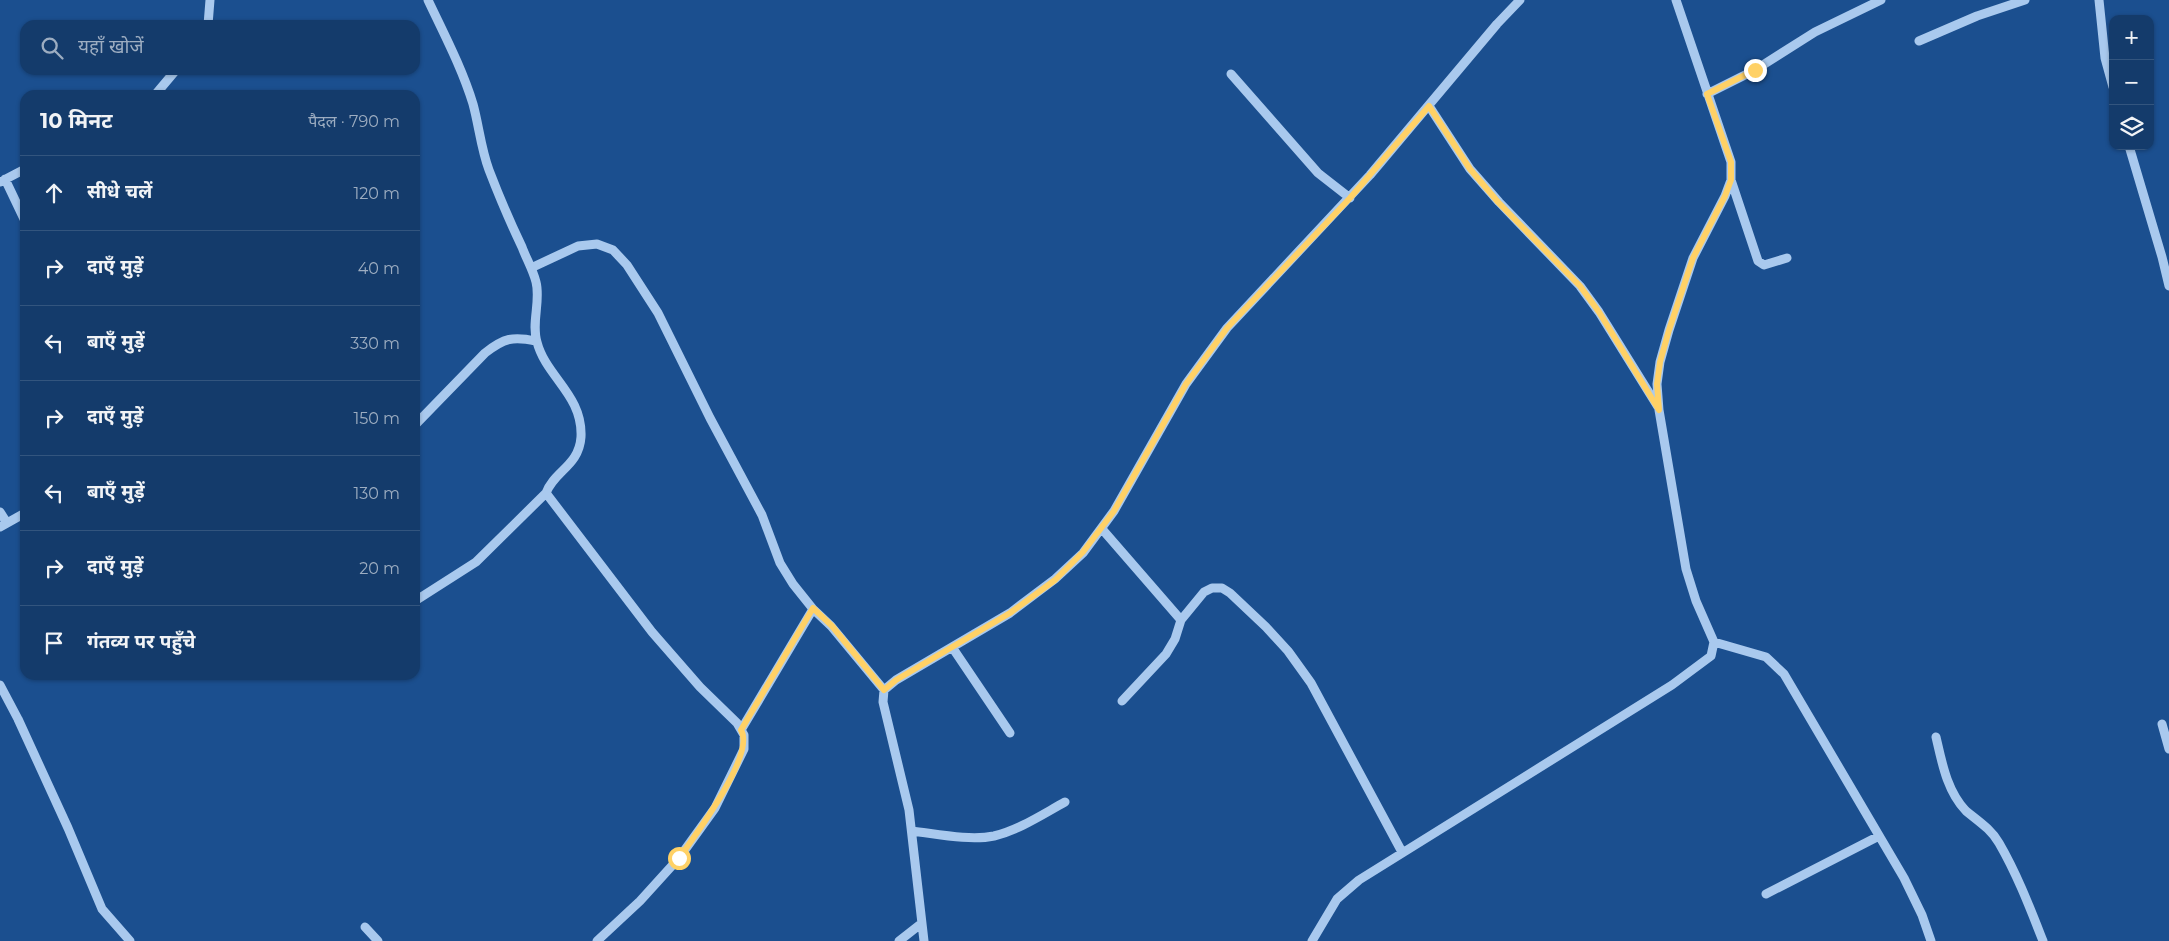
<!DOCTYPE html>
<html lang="hi">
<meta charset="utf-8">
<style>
body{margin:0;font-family:Montserrat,"Noto Sans Devanagari",sans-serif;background:#1d4271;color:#f1f3f6}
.controls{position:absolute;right:15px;top:15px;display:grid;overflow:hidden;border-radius:10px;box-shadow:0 1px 4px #0004}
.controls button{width:45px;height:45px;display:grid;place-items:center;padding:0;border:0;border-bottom:1px solid #33557e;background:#143b6b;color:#f1f3f6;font:25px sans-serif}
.stop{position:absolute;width:15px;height:15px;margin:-11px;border:4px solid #ffd166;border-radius:50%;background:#fff}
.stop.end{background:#ffd166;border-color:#fff;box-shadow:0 1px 5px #0008}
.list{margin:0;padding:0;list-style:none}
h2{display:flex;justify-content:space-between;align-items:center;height:65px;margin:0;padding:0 20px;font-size:21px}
h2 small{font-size:16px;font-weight:400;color:#9dadc1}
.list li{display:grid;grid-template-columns:32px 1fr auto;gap:15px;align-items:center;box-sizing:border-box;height:75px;padding:0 20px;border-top:1px solid #33557e}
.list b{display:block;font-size:19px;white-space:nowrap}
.list em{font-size:16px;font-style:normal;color:#9dadc1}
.icon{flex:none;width:28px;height:28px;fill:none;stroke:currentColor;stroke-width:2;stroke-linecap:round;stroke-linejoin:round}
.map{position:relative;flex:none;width:2169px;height:941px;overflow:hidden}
.search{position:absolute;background:#143b6b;box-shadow:0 1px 4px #0004;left:20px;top:20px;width:400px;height:55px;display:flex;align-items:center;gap:12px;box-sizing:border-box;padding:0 18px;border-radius:15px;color:#9dadc1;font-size:19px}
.panel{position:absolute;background:#143b6b;box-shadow:0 1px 4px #0004;left:20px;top:90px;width:400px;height:590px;border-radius:15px}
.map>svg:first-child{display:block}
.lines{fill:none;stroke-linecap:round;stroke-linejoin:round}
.minor{stroke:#a9c9ee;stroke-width:9}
.route{stroke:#ffd166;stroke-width:6}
</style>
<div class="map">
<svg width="2169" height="941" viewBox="0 0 2169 941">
<rect width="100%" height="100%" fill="#1b4f8f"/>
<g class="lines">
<!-- minor -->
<path class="minor" d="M 428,0 C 444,34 462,68 473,104 C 479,126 481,149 489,170 C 499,196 510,222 522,247 C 526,258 533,270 536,282 C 541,301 531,323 537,342 C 546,377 583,395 581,437 C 579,466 554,471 546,493 L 652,632 L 700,687 L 737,723 L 744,735 L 744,749 L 715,808 L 679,858 L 640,901 L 597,941
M 2099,0 L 2105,58 L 2113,87
M 208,25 L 210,0
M 1919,41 L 1977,16 L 2025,0
M 1231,74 L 1318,173 L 1350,198
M 1707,94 L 1755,70 L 1815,32 L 1881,0
M 155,95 L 176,70
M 1429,106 L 1470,169 L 1499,202 L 1580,286 L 1599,312 L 1658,407
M 2129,146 L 2162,257 L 2169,286
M 5,179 L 25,221
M 1731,180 L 1758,261 L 1764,265 L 1787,258
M 0,182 L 25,169
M 531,268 L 578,246 L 597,244 L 613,250 L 627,265 L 658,313 L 710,418 L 762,515 L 780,563 L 793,584 L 813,609 L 831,626 L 884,690
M 415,425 L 485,353 C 504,338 513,336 536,341
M 0,512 L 7,523
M 0,527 L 25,513
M 1102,529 L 1181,620
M 415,601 L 476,562 L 546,493
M 1714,642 L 1766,657 L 1784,674 L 1904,878 L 1922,915 L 1931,941
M 952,647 L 1010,733
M 0,685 L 18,719 L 68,828 L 102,909 L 130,941
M 1122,701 L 1166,654 L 1175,639 L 1181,620 L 1204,592 L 1212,588 L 1222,588 L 1230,593 L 1266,627 L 1288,651 L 1311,683 L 1402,852
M 2162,724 L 2169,749
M 741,730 L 813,609
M 1936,737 C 1942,763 1947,791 1966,811 C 1978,821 1991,829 1999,843 C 2017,874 2030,908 2043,941
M 912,831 C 937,834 970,841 994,836 C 1019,830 1043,814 1065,802
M 1766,894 L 1879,836
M 365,927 L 378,941
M 899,941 L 922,923
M 924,941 L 909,810 L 883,702 L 884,690 L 896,680 L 1010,613 L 1055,579 L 1083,553 L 1114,511 L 1186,384 L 1227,328 L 1370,175 L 1497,24 L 1520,0
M 1312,941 L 1337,899 L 1359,880 L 1672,685 L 1711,656 L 1714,642 L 1696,601 L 1686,569 L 1659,410 L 1657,384 L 1660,362 L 1669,330 L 1693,258 L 1725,196 L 1731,180 L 1731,162 L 1676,0"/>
</g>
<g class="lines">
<!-- route -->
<path class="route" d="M 679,858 C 695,836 756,754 741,730 L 813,608 L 832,626 L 884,690 L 896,680 L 1010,613 L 1055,580 L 1083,552 L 1114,511 L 1186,384 L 1227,328 L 1350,198 L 1429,106 L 1470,169 L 1498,202 L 1580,286 L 1599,312 L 1659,410 L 1657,384 L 1660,362 L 1669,330 L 1693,258 L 1725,196 L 1731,180 L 1731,162 L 1707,94 L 1755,70"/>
</g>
</svg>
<div class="controls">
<button>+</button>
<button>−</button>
<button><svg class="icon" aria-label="layers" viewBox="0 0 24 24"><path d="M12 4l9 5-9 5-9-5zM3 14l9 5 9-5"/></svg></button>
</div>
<div class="stop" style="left:679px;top:858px"></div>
<div class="stop end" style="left:1755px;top:70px"></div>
<div class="search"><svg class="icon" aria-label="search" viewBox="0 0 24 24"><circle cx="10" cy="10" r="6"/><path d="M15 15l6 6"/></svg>यहाँ खोजें</div>
<section class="panel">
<h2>10 मिनट<small>पैदल · 790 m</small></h2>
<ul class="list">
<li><svg class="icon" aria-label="ahead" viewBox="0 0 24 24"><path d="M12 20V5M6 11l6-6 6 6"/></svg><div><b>सीधे चलें</b></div><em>120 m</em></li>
<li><svg class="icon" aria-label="right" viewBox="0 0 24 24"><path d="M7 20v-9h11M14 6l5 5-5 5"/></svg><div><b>दाएँ मुड़ें</b></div><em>40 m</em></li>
<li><svg class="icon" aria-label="left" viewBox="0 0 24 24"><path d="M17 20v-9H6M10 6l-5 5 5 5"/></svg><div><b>बाएँ मुड़ें</b></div><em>330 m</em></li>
<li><svg class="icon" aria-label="right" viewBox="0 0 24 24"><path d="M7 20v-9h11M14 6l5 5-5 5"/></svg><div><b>दाएँ मुड़ें</b></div><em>150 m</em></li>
<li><svg class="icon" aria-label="left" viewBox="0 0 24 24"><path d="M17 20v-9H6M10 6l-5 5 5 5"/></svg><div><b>बाएँ मुड़ें</b></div><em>130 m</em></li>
<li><svg class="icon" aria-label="right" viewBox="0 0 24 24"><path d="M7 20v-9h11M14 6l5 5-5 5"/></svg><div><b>दाएँ मुड़ें</b></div><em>20 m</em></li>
<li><svg class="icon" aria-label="arrive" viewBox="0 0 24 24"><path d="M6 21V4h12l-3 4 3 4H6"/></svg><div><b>गंतव्य पर पहुँचे</b></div></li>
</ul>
</section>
</div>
